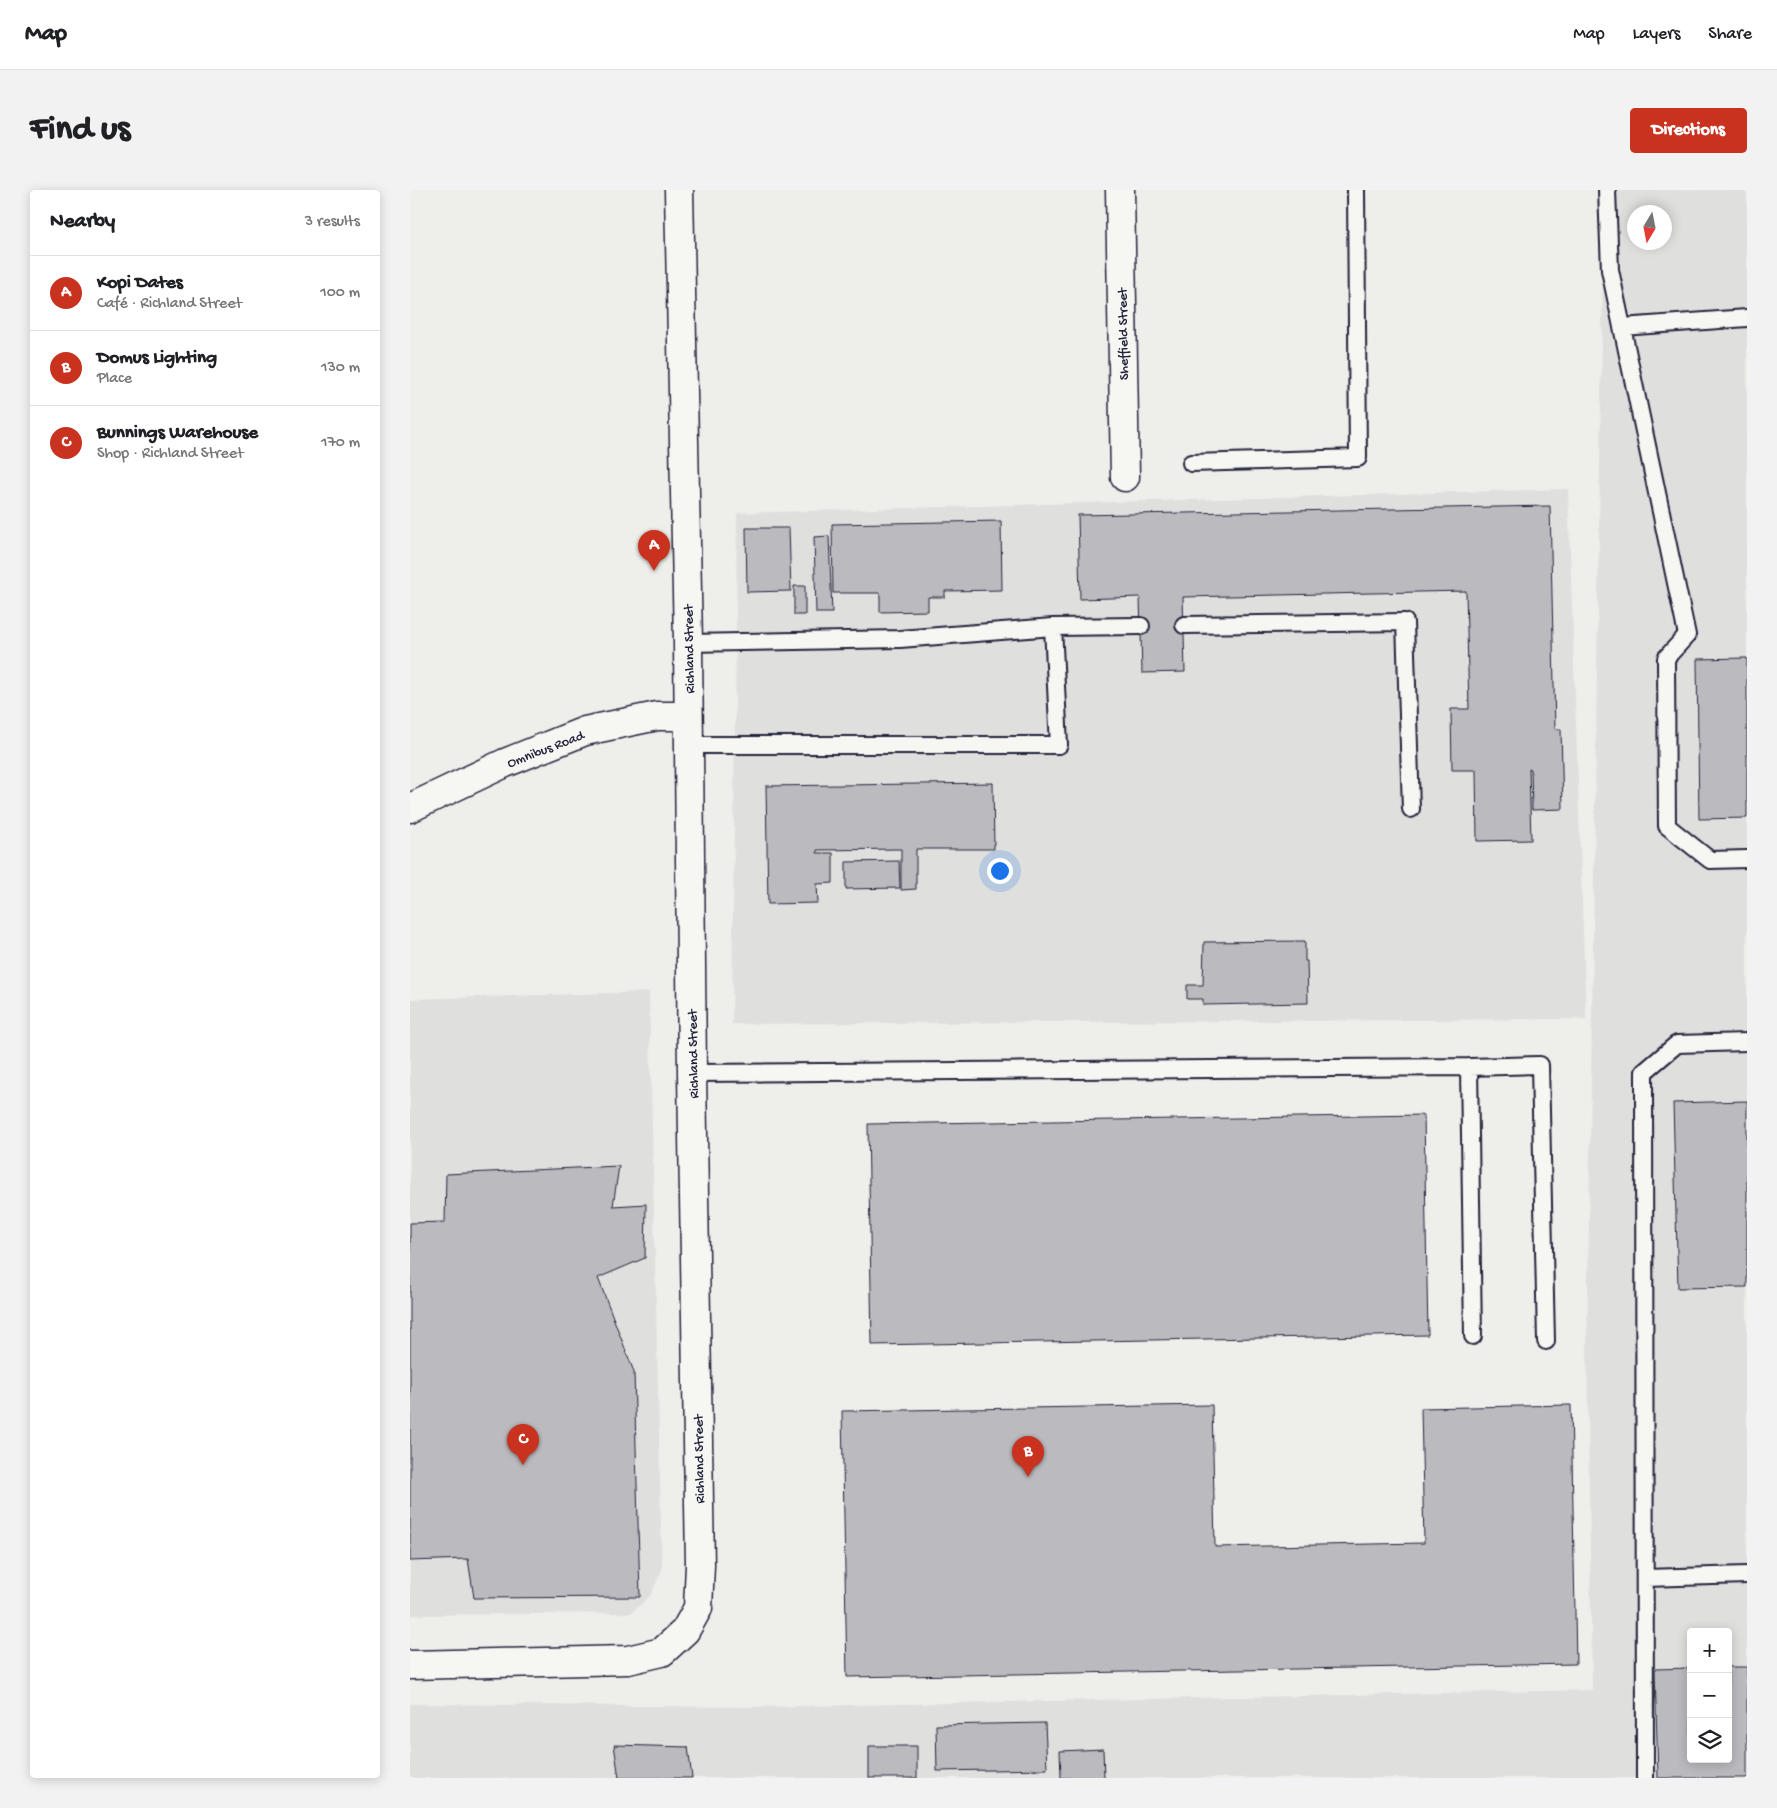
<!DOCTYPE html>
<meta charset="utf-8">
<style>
body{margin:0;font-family:"Gochi Hand",sans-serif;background:#f2f2f2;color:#202124}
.controls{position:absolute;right:15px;bottom:15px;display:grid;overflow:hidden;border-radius:5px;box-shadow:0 2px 12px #0003}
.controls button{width:45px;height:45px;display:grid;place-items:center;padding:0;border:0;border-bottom:1px solid #e0e0e0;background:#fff;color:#202124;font:25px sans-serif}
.compass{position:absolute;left:1217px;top:15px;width:45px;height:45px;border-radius:50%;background:#fff;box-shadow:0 2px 12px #0003;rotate:190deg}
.you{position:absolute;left:589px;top:680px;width:18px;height:18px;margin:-12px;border:4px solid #fff;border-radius:50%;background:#1a73e8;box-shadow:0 0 0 8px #1a73e833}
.badge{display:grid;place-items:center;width:32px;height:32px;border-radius:50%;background:#c8321e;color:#fff;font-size:16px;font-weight:700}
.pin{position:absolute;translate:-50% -41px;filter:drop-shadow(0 1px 2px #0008)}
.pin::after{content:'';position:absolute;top:26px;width:18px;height:15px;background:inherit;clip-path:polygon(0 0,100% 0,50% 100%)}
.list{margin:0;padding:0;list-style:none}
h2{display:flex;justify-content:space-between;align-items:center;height:65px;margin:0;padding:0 20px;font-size:21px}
h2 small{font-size:16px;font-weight:400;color:#757577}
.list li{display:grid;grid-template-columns:32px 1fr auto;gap:15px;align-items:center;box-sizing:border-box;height:75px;padding:0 20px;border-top:1px solid #e0e0e0}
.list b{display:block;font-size:19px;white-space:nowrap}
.list p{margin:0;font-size:16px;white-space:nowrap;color:#757577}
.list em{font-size:16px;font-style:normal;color:#757577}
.icon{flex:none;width:28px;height:28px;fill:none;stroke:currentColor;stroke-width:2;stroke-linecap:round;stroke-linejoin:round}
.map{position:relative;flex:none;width:1337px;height:1588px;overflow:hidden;border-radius:5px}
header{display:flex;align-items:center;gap:30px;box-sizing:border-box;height:70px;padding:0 25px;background:#fff;border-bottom:1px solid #e0e0e0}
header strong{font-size:24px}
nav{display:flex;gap:28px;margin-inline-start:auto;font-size:18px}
.intro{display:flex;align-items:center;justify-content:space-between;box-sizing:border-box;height:120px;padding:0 30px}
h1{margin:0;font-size:35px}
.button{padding:12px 22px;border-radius:5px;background:#c8321e;color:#fff;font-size:18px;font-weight:700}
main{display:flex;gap:30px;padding:0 30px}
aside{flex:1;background:#fff;border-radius:5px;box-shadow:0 2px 12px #0003}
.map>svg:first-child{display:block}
.built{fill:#dfdfde;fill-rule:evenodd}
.building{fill:#bbbbbf;stroke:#22223b}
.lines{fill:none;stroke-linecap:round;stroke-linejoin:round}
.lane-casing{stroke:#22223b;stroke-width:20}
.street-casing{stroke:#22223b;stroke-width:31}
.lane{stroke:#f6f6f2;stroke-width:16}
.street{stroke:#f6f6f2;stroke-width:28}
.labels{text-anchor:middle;stroke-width:4;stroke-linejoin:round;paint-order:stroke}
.street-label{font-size:14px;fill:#22223b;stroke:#f6f6f2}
</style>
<header>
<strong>Map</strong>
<nav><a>Map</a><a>Layers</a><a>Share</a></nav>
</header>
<div class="intro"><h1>Find us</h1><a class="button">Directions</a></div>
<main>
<aside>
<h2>Nearby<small>3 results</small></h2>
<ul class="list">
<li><span class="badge">A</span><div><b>Kopi Dates</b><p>Café · Richland Street</p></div><em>100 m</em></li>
<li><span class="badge">B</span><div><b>Domus Lighting</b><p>Place</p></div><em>130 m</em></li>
<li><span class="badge">C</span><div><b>Bunnings Warehouse</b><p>Shop · Richland Street</p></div><em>170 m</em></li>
</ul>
</aside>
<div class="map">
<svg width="1337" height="1588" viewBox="0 0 1337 1588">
<rect width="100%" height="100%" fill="#eeeeeb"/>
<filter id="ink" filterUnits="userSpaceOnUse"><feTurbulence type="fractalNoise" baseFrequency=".02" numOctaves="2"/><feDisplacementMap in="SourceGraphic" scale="10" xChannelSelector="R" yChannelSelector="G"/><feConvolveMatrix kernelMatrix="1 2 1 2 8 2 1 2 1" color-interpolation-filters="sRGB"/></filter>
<g filter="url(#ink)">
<!-- built -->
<path class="built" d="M 1194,0 L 1337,0 L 1337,1588 L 0,1588 L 0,1514 L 341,1517 L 1182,1500 L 1177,1162 ZM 1224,22 L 1254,22 L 1254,52 L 1224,52 ZM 1281,1442 L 1318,1442 L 1318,1569 L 1281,1569 Z
M 1158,299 L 1176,829 L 322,834 L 327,323 Z
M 239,802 L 252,1380 L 240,1406 L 221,1423 L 0,1425 L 0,809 Z"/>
<!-- building -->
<path class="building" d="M 1140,316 L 1145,539 L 1151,539 L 1153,619 L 1122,620 L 1121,579 L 1119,579 L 1121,650 L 1067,651 L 1066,580 L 1042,580 L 1041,519 L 1059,519 L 1056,401 L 773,407 L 775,482 L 732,483 L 730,407 L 670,409 L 668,325 Z
M 591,331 L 592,400 L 535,401 L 535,407 L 518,407 L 518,421 L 470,422 L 470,403 L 423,403 L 422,334 Z
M 336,338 L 379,338 L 381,401 L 337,402 Z
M 419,346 L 422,423 L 406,423 L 404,347 Z
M 384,396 L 395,396 L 395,425 L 384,425 Z
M 1337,468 L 1337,628 L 1289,629 L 1287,469 Z
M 583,593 L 584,659 L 506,659 L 506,699 L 491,700 L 491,659 L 407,660 L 407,663 L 423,663 L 423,693 L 407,694 L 408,713 L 358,714 L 356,596 Z
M 489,671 L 490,698 L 436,699 L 436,672 Z
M 895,751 L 895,771 L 897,771 L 898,813 L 793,815 L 793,809 L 777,809 L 777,795 L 793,795 L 794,752 Z
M 1337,911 L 1337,1097 L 1268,1098 L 1263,913 Z
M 1014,925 L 1018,1145 L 462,1155 L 458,934 Z
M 209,976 L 203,1016 L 236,1014 L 235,1068 L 188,1088 L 224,1182 L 230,1407 L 64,1408 L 58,1369 L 0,1371 L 0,1033 L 35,1032 L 36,984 Z
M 802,1215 L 805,1357 L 1014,1353 L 1011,1218 L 1161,1215 L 1166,1474 L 437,1487 L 432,1221 Z
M 1318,1477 L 1337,1477 L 1337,1588 L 1248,1588 L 1245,1479 L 1281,1478 L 1281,1569 L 1318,1569 Z
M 635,1533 L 637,1579 L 527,1581 L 526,1535 Z
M 204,1555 L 278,1557 L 282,1588 L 209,1588 Z
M 459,1556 L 507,1556 L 507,1588 L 459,1588 Z
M 693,1559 L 694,1588 L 651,1588 L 650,1561 Z"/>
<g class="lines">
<defs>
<path id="lane" d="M 1197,0 L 1200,80 L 1277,445 L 1256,468 L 1257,636 L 1300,670 L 1337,669
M 1212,137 L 1337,128
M 781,273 L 948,268 L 946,0
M 774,435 L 995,432 L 1001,619
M 278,453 L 490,449 L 643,437 L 731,436
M 279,555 L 649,555 L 643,437
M 1059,877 L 1063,1146
M 282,883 L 1059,877 L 1130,875 L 1136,1151
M 1235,1388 L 1337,1385
M 1235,1588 L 1234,882 L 1267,854 L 1337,852"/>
<path id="street" d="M 710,0 L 715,287
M 0,618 L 95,573 L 175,541 L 247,526 L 278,526
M 0,1475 L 218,1470 L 252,1462 L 275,1441 L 288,1418 L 290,1375 L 282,883 L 278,453 L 269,0"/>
</defs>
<!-- lane casing -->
<use href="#lane" class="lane-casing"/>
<!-- street casing -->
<use href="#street" class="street-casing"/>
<!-- lane -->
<use href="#lane" class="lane"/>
<!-- street -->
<use href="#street" class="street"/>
</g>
</g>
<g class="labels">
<!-- street labels -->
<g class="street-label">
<text transform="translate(712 144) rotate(-91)" y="5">Sheffield Street</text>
<text transform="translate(278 459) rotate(-91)" y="5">Richland Street</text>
<text transform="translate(135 558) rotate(-21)" y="5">Omnibus Road</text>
<text transform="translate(282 864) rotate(-91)" y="5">Richland Street</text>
<text transform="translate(288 1269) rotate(-91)" y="5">Richland Street</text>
</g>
</g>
</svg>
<div class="controls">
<button>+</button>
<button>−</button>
<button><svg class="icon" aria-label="layers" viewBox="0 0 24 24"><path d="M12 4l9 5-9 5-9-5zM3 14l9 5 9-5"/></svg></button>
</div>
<svg class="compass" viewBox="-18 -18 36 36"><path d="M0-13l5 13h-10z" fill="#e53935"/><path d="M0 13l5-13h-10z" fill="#757577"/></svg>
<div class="you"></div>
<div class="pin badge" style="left:244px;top:381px">A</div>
<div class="pin badge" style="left:618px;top:1287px">B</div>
<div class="pin badge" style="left:113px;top:1275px">C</div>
</div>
</main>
